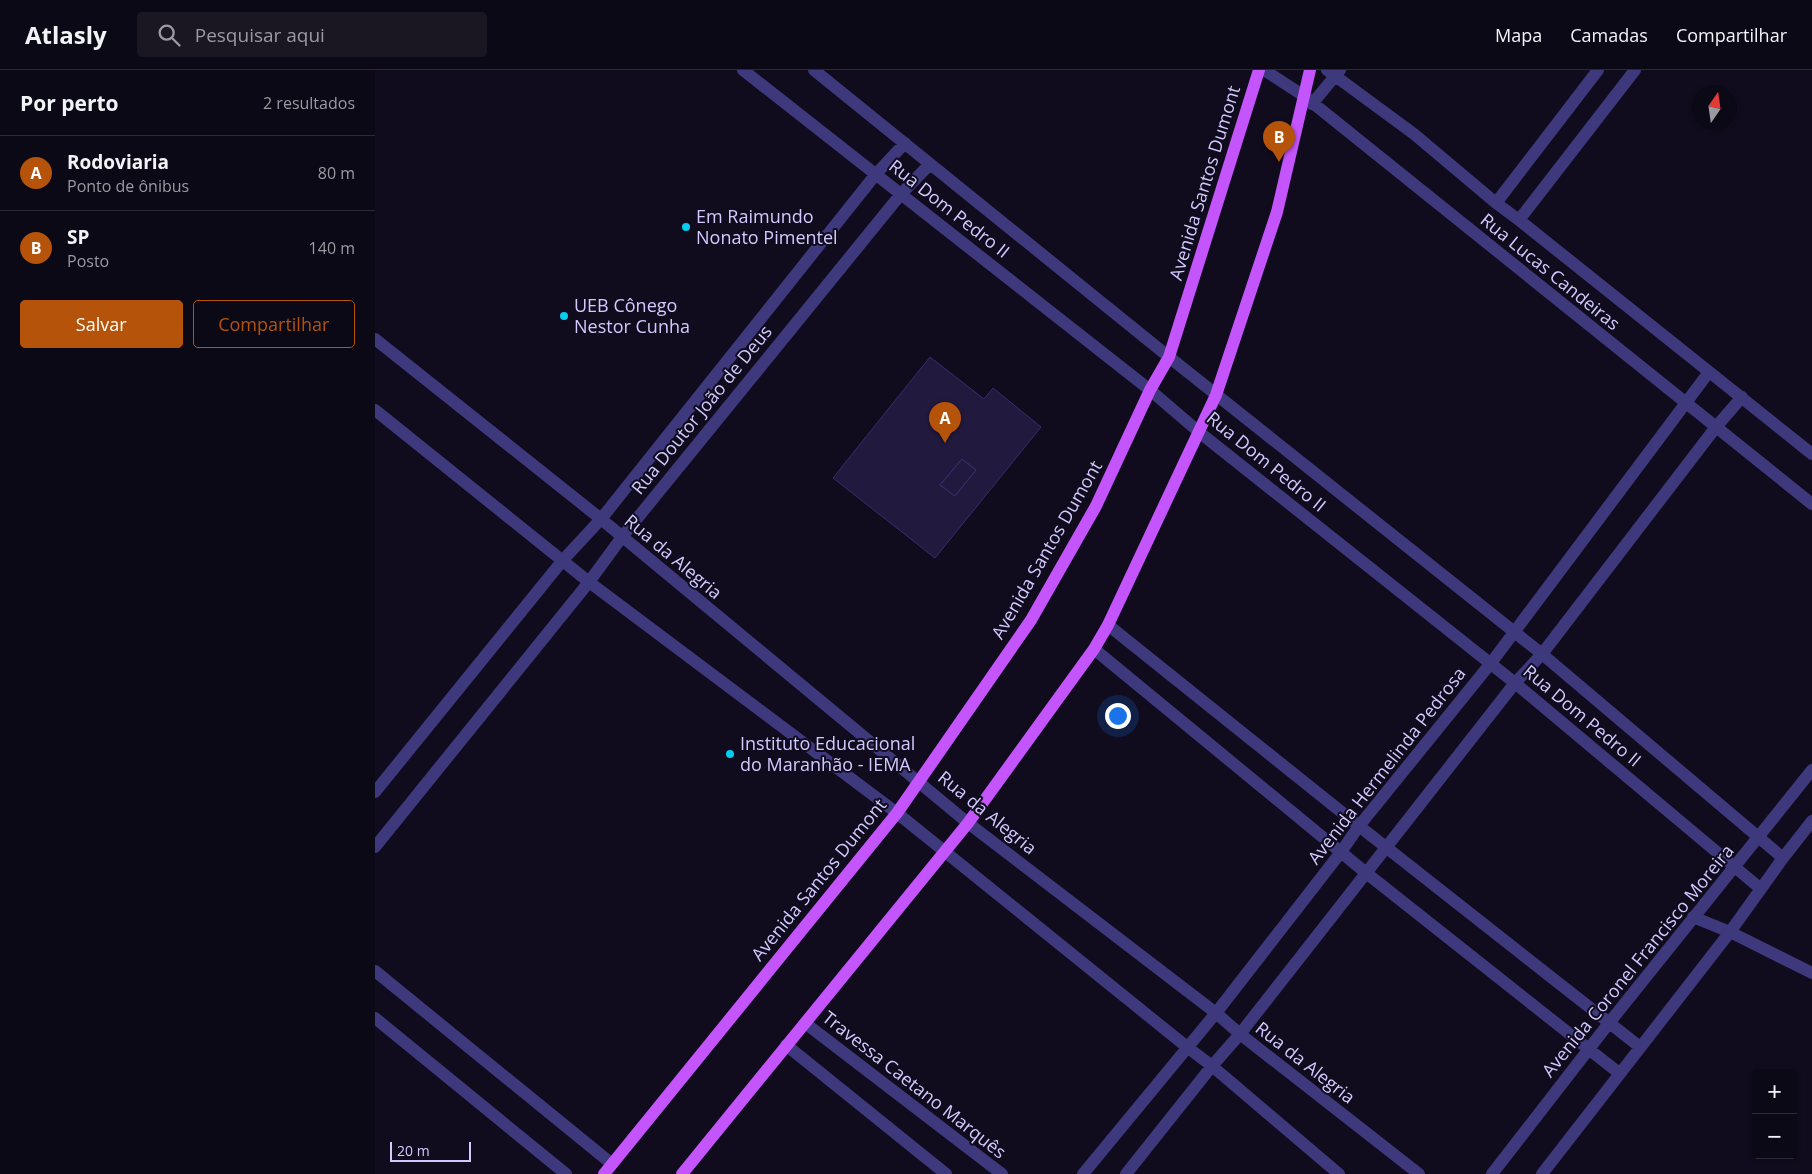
<!DOCTYPE html>
<html lang="pt">
<meta charset="utf-8">
<style>
body{margin:0;font-family:"Open Sans",sans-serif;background:#1a1723;color:#f1f3f6}
.controls{position:absolute;right:15px;bottom:15px;display:grid;overflow:hidden;border-radius:5px;box-shadow:0 1px 4px #0004}
.controls button{width:45px;height:45px;display:grid;place-items:center;padding:0;border:0;border-bottom:1px solid #2c2a35;background:#0c0916;color:#f1f3f6;font:25px sans-serif}
.compass{position:absolute;left:1317px;top:15px;width:45px;height:45px;border-radius:50%;background:#0c0916;box-shadow:0 1px 4px #0004;rotate:13deg}
.scale{position:absolute;left:15px;bottom:12px;width:81px;box-sizing:border-box;padding-left:5px;border:2px solid #d2cafe;border-top:0;font-size:14px;line-height:18px;white-space:nowrap;color:#d2cafe;-webkit-text-stroke:4px #100c1e;paint-order:stroke}
.you{position:absolute;left:742px;top:645px;width:18px;height:18px;margin:-12px;border:4px solid #fff;border-radius:50%;background:#1a73e8;box-shadow:0 0 0 8px #1a73e833}
.badge{display:grid;place-items:center;width:32px;height:32px;border-radius:50%;background:#b45309;color:#fff;font-size:16px;font-weight:700}
.pin{position:absolute;translate:-50% -41px;filter:drop-shadow(0 1px 2px #0008)}
.pin::after{content:'';position:absolute;top:26px;width:18px;height:15px;background:inherit;clip-path:polygon(0 0,100% 0,50% 100%)}
.list{margin:0;padding:0;list-style:none}
h2{display:flex;justify-content:space-between;align-items:center;height:65px;margin:0;padding:0 20px;font-size:21px}
h2 small{font-size:16px;font-weight:400;color:#9a9aa1}
.list li{display:grid;grid-template-columns:32px 1fr auto;gap:15px;align-items:center;box-sizing:border-box;height:75px;padding:0 20px;border-top:1px solid #2c2a35}
.list b{display:block;font-size:19px;white-space:nowrap}
.list p{margin:0;font-size:16px;white-space:nowrap;color:#9a9aa1}
.list em{font-size:16px;font-style:normal;color:#9a9aa1}
.actions{display:flex;gap:10px;padding:15px 20px}
.actions a{flex:1;padding:11px 0;border:1px solid #b45309;border-radius:5px;text-align:center;font-size:18px;color:#b45309}
.actions .main{background:#b45309;color:#fff}
.icon{flex:none;width:28px;height:28px;fill:none;stroke:currentColor;stroke-width:2;stroke-linecap:round;stroke-linejoin:round}
.map{position:relative;flex:none;width:1437px;height:1104px;overflow:hidden}
header{display:flex;align-items:center;gap:30px;box-sizing:border-box;height:70px;padding:0 25px;background:#0c0916;border-bottom:1px solid #2c2a35}
header strong{font-size:24px}
nav{display:flex;gap:28px;margin-inline-start:auto;font-size:18px}
.search{width:350px;height:45px;background:#1a1723;display:flex;align-items:center;gap:12px;box-sizing:border-box;padding:0 18px;border-radius:5px;color:#9a9aa1;font-size:19px}
main{display:flex}
aside{flex:1;background:#0c0916}
.map>svg:first-child{display:block}
.building{fill:#22193e;stroke:#3a2b6a;fill-rule:evenodd}
.lines{fill:none;stroke-linecap:round;stroke-linejoin:round}
.minor{stroke:#3e387c;stroke-width:12}
.major{stroke:#c454fb;stroke-width:12}
.poi-dot{fill:#05cdef;stroke:#100c1e;stroke-width:2}
.labels{text-anchor:middle;stroke-width:4;stroke-linejoin:round;paint-order:stroke}
.street-label{font-size:18px;fill:#d2cafe;stroke:#100c1e}
.poi-label{font-size:18px;fill:#d2cafe;stroke:#100c1e;text-anchor:start}
</style>
<header>
<strong>Atlasly</strong>
<div class="search"><svg class="icon" aria-label="search" viewBox="0 0 24 24"><circle cx="10" cy="10" r="6"/><path d="M15 15l6 6"/></svg>Pesquisar aqui</div>
<nav><a>Mapa</a><a>Camadas</a><a>Compartilhar</a></nav>
</header>
<main>
<aside>
<h2>Por perto<small>2 resultados</small></h2>
<ul class="list">
<li><span class="badge">A</span><div><b>Rodoviaria</b><p>Ponto de ônibus</p></div><em>80 m</em></li>
<li><span class="badge">B</span><div><b>SP</b><p>Posto</p></div><em>140 m</em></li>
</ul>
<div class="actions"><a class="main">Salvar</a><a>Compartilhar</a></div>
</aside>
<div class="map">
<svg width="1437" height="1104" viewBox="0 0 1437 1104">
<rect width="100%" height="100%" fill="#100c1e"/>
<!-- building -->
<path class="building" d="M 555,287 L 609,329 L 618,318 L 666,357 L 560,488 L 458,408 ZM 587,389 L 601,400 L 580,426 L 565,415 Z
M 587,389 L 601,400 L 580,426 L 565,415 Z"/>
<g class="lines">
<!-- minor -->
<path class="minor" d="M 368,0 L 775,320 L 824,362 L 1140,613 L 1386,819
M 439,0 L 794,287 L 1167,584 L 1408,788
M 889,0 L 929,26 L 1437,434
M 952,0 L 1039,64 L 1121,133 L 1144,150 L 1437,384
M 937,34 L 965,0
M 1121,133 L 1223,0
M 1144,150 L 1260,0
M 0,269 L 226,449 L 593,753 L 841,943 L 865,964 L 1044,1104
M 0,340 L 214,512 L 522,743 L 812,977 L 837,996 L 964,1104
M 733,555 L 984,756 L 1265,977
M 719,579 L 990,802 L 1244,1003
M 0,722 L 188,490 L 226,449 L 501,104 L 530,73
M 0,777 L 214,512 L 247,467 L 526,124 L 555,94
M 1318,847 L 1355,862 L 1437,903
M 0,901 L 237,1094
M 0,948 L 191,1104
M 430,953 L 627,1104
M 411,975 L 571,1104
M 708,1104 L 841,943 L 966,782 L 984,756 L 1116,593 L 1334,302
M 751,1104 L 837,996 L 865,964 L 1140,613 L 1167,584 L 1341,357 L 1367,327
M 1117,1104 L 1234,953 L 1437,700
M 1167,1104 L 1355,862 L 1408,788 L 1437,751"/>
<!-- major -->
<path class="major" d="M 229,1104 L 522,743 L 656,550 L 721,436 L 775,320 L 794,287 L 884,0
M 307,1104 L 593,753 L 719,579 L 733,555 L 841,325 L 902,142 L 935,0"/>
</g>
<!-- markers -->
<g class="poi-dot">
<circle cx="311" cy="157" r="5"/>
<circle cx="189" cy="246" r="5"/>
<circle cx="355" cy="684" r="5"/>
</g>
<g class="labels">
<!-- street labels -->
<g class="street-label">
<text transform="translate(830 113) rotate(-73)" y="6">Avenida Santos Dumont</text>
<text transform="translate(574 139) rotate(38)" y="6">Rua Dom Pedro II</text>
<text transform="translate(1175 202) rotate(39)" y="6">Rua Lucas Candeiras</text>
<text transform="translate(327 340) rotate(-51)" y="6">Rua Doutor João de Deus</text>
<text transform="translate(891 392) rotate(39)" y="6">Rua Dom Pedro II</text>
<text transform="translate(672 480) rotate(-60)" y="6">Avenida Santos Dumont</text>
<text transform="translate(298 487) rotate(40)" y="6">Rua da Alegria</text>
<text transform="translate(1207 646) rotate(40)" y="6">Rua Dom Pedro II</text>
<text transform="translate(1012 696) rotate(-52)" y="6">Avenida Hermelinda Pedrosa</text>
<text transform="translate(612 743) rotate(39)" y="6">Rua da Alegria</text>
<text transform="translate(444 810) rotate(-51)" y="6">Avenida Santos Dumont</text>
<text transform="translate(1263 891) rotate(-51)" y="6">Avenida Coronel Francisco Moreira</text>
<text transform="translate(930 993) rotate(38)" y="6">Rua da Alegria</text>
<text transform="translate(539 1015) rotate(38)" y="6">Travessa Caetano Marquês</text>
</g>
<!-- poi labels -->
<g class="poi-label">
<text x="321" y="153">Em Raimundo<tspan x="321" dy="21">Nonato Pimentel</tspan></text>
<text x="199" y="242">UEB Cônego<tspan x="199" dy="21">Nestor Cunha</tspan></text>
<text x="365" y="680">Instituto Educacional<tspan x="365" dy="21">do Maranhão - IEMA</tspan></text>
</g>
</g>
</svg>
<div class="controls">
<button>+</button>
<button>−</button>
</div>
<svg class="compass" viewBox="-18 -18 36 36"><path d="M0-13l5 13h-10z" fill="#e53935"/><path d="M0 13l5-13h-10z" fill="#9a9aa1"/></svg>
<div class="scale">20 m</div>
<div class="you"></div>
<div class="pin badge" style="left:570px;top:373px">A</div>
<div class="pin badge" style="left:904px;top:92px">B</div>
</div>
</main>
